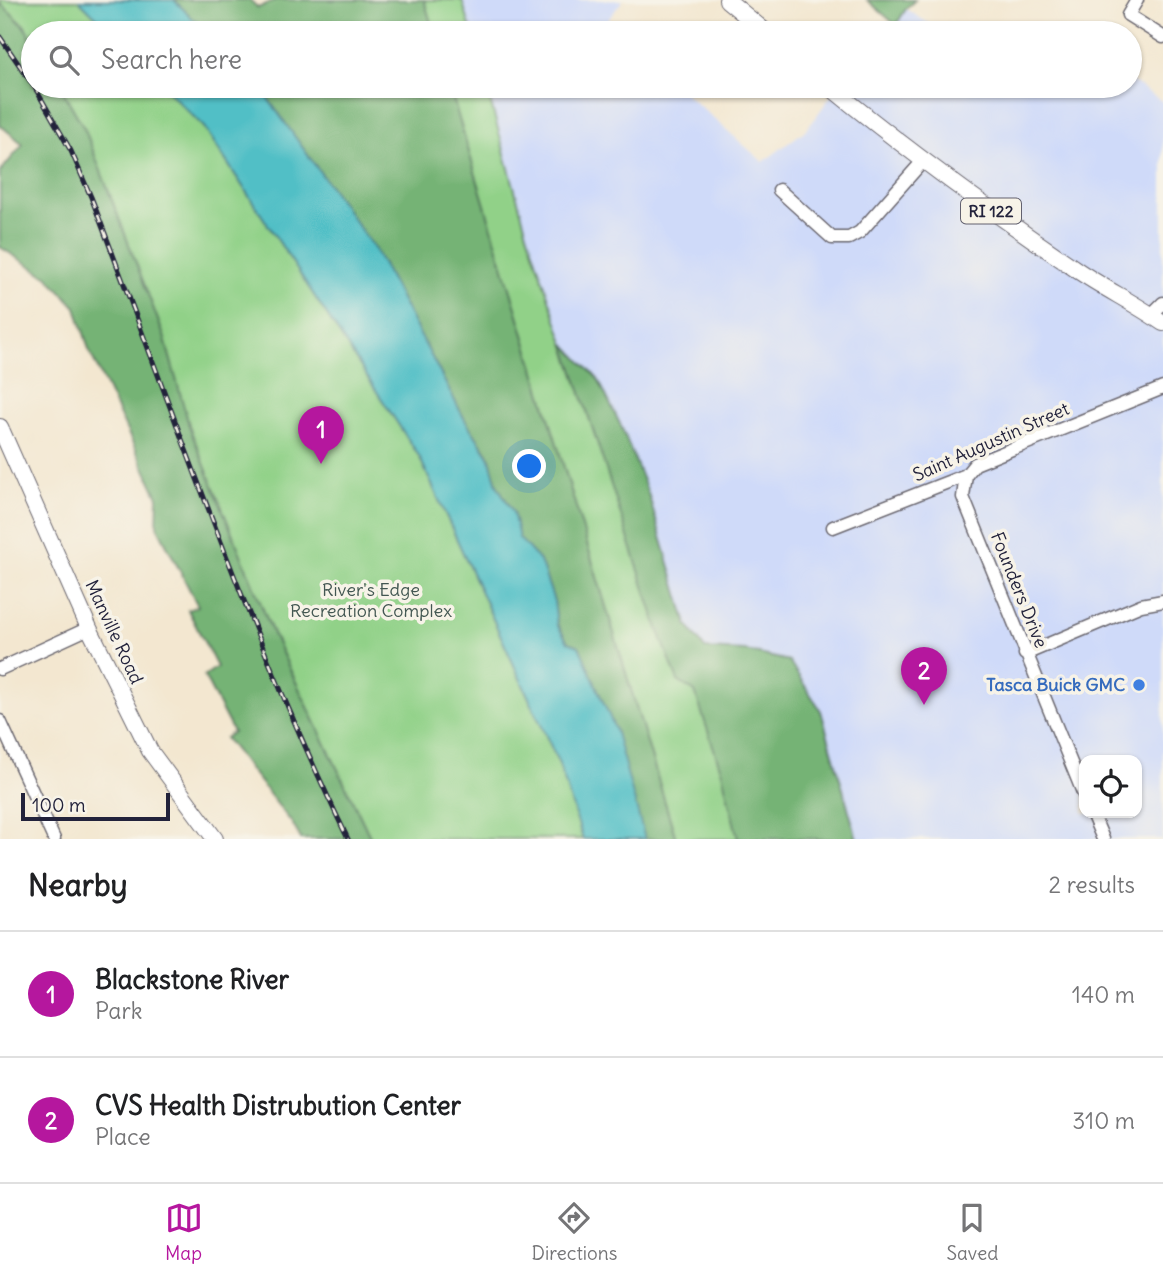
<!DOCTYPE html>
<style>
body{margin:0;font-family:Delius,sans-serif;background:#f6f6f6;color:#202124}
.controls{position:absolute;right:21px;bottom:21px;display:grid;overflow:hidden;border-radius:14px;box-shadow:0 2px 5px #0004}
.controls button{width:63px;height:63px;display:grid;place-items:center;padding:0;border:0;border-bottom:2px solid #e0e0e0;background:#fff;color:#202124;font:35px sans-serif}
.scale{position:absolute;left:21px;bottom:18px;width:149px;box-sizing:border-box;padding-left:7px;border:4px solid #22223b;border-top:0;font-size:19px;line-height:24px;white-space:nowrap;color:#22223b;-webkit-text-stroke:5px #f7f3e8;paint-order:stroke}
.you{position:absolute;left:530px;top:467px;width:24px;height:24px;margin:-18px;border:5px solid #fff;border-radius:50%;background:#1a73e8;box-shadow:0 0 0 10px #1a73e833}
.badge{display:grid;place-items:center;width:46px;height:46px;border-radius:50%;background:#b5179e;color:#fff;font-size:23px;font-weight:700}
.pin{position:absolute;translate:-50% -58px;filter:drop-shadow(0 2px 4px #0008)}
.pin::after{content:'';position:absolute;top:37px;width:24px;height:21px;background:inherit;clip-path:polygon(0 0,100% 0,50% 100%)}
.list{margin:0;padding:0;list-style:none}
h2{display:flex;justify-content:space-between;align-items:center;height:91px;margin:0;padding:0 28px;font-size:30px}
h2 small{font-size:23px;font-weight:400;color:#757577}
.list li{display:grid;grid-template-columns:46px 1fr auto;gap:21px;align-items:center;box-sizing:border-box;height:126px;padding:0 28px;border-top:2px solid #e0e0e0}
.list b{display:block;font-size:26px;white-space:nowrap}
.list p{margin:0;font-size:23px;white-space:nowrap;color:#757577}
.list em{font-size:23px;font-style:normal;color:#757577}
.icon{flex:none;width:38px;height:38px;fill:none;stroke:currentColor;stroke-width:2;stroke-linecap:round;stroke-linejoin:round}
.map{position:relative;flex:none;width:1163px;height:839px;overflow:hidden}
.search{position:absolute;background:#fff;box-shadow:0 2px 5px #0004;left:21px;right:21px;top:21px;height:77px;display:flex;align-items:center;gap:18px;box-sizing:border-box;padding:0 24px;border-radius:38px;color:#757577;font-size:26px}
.sheet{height:343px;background:#fff}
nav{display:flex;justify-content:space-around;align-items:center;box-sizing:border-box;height:98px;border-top:2px solid #e0e0e0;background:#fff;font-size:19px;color:#757577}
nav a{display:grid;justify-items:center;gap:4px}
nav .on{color:#b5179e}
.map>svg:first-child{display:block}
.built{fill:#cfdaf9;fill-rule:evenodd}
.green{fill:#91d188;stroke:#5a7a62;stroke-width:2}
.forest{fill:#74b374;stroke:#4b6a58;stroke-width:2}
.water{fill:#51bfc6;stroke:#3a7080;stroke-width:2}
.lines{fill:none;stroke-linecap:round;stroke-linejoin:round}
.minor-casing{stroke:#6b676f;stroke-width:15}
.major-casing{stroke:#6b676f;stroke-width:18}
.minor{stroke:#fff;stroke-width:12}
.major{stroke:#fff;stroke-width:16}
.rail-casing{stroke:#22223b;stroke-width:5}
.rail{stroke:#f7f3e8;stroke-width:2.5;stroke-dasharray:8;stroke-linecap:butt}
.shop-dot{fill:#3f7fe0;stroke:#f7f3e8;stroke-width:2.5}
.labels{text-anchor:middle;stroke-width:7;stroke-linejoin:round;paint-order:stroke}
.shield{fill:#f7f3e8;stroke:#62616f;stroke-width:2}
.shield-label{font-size:16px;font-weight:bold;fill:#22223b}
.street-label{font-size:18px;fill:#22223b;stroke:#f7f3e8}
.park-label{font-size:18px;fill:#435752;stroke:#f7f3e8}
.shop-label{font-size:18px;font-weight:bold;fill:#366cbe;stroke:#f7f3e8;text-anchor:end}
</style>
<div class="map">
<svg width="1163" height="839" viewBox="0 0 1163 839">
<rect width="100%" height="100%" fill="#f7f3e8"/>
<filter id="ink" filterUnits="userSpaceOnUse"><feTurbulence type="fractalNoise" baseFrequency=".0143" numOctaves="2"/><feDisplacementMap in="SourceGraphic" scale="14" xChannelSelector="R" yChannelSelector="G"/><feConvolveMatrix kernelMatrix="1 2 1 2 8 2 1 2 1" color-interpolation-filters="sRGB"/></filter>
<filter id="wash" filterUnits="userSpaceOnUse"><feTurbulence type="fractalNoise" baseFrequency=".00686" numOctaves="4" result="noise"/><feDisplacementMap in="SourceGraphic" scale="28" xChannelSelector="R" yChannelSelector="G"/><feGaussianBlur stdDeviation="1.57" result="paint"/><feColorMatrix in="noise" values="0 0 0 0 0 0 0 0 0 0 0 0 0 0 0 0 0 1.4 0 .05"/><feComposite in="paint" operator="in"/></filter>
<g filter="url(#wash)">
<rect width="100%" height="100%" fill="#f3e7d0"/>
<!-- built -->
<path class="built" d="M 462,0 L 623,0 L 604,25 L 614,33 L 472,33 Z
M 906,9 L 944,33 L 888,33 Z
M 1130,80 L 1163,102 L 1163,839 L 857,839 L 844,796 L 746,651 L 705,649 L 687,624 L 648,493 L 621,426 L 598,379 L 565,344 L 526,233 L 486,86 L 677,86 L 763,162 L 807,129 L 838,86 L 1130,86 ZM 1084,760 L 1137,760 L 1137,813 L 1084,813 Z"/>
<!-- green -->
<path class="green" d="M 0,0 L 79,0 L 112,33 L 33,33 L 33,40 L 24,25 L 0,3 Z
M 424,0 L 462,0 L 472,33 L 434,33 Z
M 60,86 L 163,86 L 204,127 L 419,456 L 559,764 L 583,839 L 371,839 L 273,634 L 190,429 L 164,336 L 85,130 Z
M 449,86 L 486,86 L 527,233 L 674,670 L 837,839 L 676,839 Z"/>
<!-- forest -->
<path class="forest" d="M 174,0 L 250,0 L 258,8 L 275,0 L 424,0 L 434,33 L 207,33 Z
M 867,0 L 915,0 L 906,9 L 896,25 Z
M 0,3 C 38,37 33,37 33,86 L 60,86 L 85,130 L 164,336 L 190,429 L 273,634 L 371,839 L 301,839 L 292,823 L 225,738 L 233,732 L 204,676 L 217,667 L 188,610 L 198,606 L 157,526 L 158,497 L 89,350 L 76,307 L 48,277 L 0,247 L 0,172 L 23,144 L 0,125 Z
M 259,86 L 449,86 L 676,839 L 644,839 L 615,730 L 579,646 L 568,642 L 557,624 L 554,601 L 540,561 L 519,539 L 513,512 L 497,485 L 489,455 L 465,420 L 375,250 Z
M 565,344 L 598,379 L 621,426 L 648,493 L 687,624 L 705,649 L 746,651 L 789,661 L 821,711 L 857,839 L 738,839 L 722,773 L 695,692 L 678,681 L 658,629 Z"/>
<!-- water -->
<path class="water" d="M 79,0 L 174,0 L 207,33 L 112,33 Z
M 163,86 L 259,86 L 375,250 L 465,420 L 489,456 L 497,485 L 513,512 L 519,538 L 540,561 L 554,601 L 557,625 L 568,642 L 579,646 L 615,729 L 645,839 L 583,839 L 559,764 L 419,456 L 204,127 Z"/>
</g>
<g filter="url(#ink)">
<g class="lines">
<defs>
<path id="minor" d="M 1137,0 L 1128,15 L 1163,37
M 779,190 L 832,238 L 849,238 L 860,232 L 923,161
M 1151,315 L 1163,303
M 966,475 L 963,497 L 1084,795
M 833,527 L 966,475 L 975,464 L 1163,388
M 1025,654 L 1141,605 L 1163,601
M 0,669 L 89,628
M 0,721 L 54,839
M 1092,813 L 1103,839"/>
<path id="major" d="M 727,0 L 767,33
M 829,86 C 909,152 992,212 1077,270 C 1105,289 1136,304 1163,323
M 0,427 L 89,628 L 150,751 L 215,839"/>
</defs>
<!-- minor casing -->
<use href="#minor" class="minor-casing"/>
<!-- major casing -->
<use href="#major" class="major-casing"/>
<!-- minor -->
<use href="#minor" class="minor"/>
<!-- major -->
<use href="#major" class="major"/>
<defs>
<path id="rail" d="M 0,37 L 33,85
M 34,86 L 71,151 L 91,197 C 174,412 247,631 348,839"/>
</defs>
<!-- rail casing -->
<use href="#rail" class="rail-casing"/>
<!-- rail -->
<use href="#rail" class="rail"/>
</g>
</g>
<!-- markers -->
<circle class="shop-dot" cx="1139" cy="685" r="7"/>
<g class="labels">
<!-- shield labels -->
<rect class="shield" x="961" y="198.5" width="60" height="25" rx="5"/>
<g class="shield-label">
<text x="991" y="217">RI 122</text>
</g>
<!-- street labels -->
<g class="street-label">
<text transform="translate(991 442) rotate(-24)" y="6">Saint Augustin Street</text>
<text transform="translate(1019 590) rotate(68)" y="6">Founders Drive</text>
<text transform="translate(114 632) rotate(65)" y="6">Manville Road</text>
</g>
<!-- park labels -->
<g class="park-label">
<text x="371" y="596">River's Edge<tspan x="371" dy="21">Recreation Complex</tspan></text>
</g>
<!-- shop labels -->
<g class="shop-label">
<text x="1125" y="691">Tasca Buick GMC</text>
</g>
</g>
</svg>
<div class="controls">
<button><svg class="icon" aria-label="locate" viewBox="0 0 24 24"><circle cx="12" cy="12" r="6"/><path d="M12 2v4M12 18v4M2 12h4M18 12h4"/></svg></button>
</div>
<div class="scale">100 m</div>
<div class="you"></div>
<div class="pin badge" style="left:321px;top:464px">1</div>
<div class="pin badge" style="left:924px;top:705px">2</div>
<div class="search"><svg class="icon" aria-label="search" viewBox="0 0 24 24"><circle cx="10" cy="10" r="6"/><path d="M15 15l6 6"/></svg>Search here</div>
</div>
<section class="sheet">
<h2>Nearby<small>2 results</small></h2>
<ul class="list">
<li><span class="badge">1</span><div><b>Blackstone River</b><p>Park</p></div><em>140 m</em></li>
<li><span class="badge">2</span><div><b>CVS Health Distrubution Center</b><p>Place</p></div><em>310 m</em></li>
</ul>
</section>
<nav>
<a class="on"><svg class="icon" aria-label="map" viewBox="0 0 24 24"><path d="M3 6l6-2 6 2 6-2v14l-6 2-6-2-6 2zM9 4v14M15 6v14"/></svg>Map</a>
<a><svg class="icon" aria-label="directions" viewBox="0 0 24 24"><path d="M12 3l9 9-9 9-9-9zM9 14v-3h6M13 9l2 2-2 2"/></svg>Directions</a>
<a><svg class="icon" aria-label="saved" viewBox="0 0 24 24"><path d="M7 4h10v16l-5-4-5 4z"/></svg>Saved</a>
</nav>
